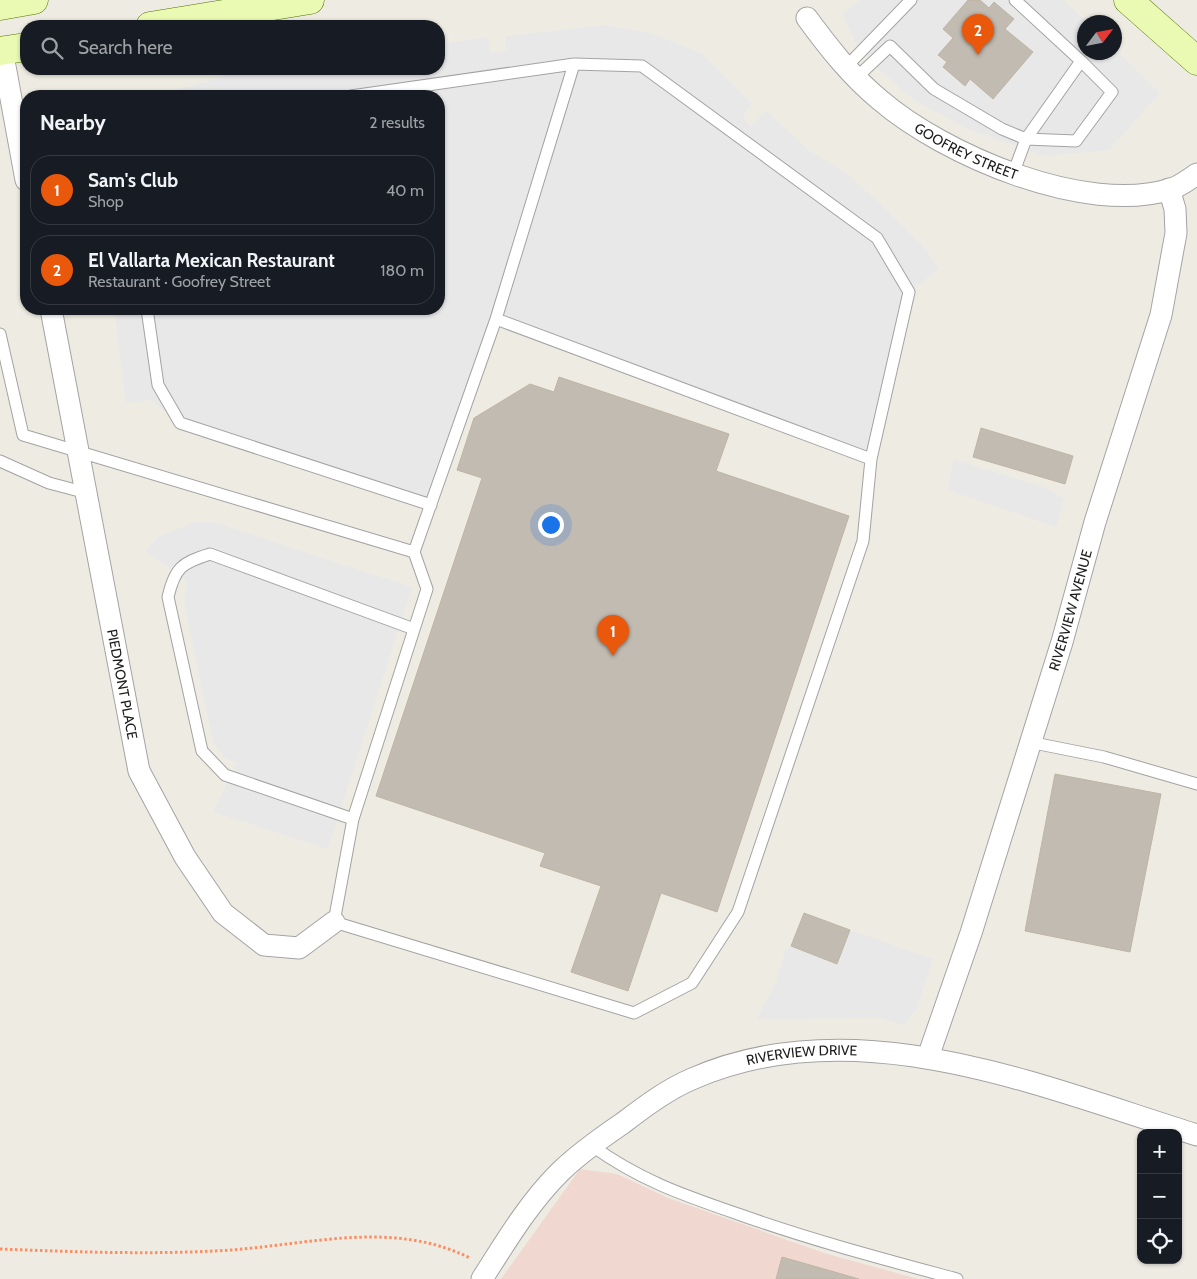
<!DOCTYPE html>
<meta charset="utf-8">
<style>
body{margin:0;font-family:Cabin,sans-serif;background:#20242c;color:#f1f3f6}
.controls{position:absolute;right:15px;bottom:15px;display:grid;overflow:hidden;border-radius:10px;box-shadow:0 1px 4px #0004}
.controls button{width:45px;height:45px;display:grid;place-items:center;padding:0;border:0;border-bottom:1px solid #363941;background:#171b24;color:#f1f3f6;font:25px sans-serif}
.compass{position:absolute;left:1077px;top:15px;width:45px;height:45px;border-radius:50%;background:#171b24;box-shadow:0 1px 4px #0004;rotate:58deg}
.you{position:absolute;left:550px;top:524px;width:18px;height:18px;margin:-12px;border:4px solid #fff;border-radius:50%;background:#1a73e8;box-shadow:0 0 0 8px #1a73e833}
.badge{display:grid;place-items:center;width:32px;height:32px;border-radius:50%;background:#ea580c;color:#fff;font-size:16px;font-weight:700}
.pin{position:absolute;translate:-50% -41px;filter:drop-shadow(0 1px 2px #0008)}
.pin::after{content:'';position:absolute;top:26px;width:18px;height:15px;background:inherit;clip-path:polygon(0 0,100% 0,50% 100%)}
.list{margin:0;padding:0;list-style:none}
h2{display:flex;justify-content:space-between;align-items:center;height:65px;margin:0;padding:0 20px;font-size:21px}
h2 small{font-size:16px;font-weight:400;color:#9ea1a6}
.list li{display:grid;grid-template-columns:32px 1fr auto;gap:15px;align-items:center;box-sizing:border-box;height:70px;margin:0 10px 10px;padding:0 10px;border:1px solid #363941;border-radius:20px}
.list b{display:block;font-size:19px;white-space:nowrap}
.list p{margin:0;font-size:16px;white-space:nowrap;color:#9ea1a6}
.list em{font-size:16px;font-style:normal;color:#9ea1a6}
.icon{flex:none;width:28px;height:28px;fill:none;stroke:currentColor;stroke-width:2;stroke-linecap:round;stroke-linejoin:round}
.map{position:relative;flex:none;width:1197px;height:1279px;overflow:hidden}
.search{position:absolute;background:#171b24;box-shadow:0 1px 4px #0004;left:20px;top:20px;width:425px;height:55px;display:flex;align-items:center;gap:12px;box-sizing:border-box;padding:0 18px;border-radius:20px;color:#9ea1a6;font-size:19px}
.panel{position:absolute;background:#171b24;box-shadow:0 1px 4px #0004;left:20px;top:90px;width:425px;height:225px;border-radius:20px}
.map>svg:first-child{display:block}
.commercial{fill:#f0d7d0}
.parking{fill:#e8e8e8}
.building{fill:#c2bbb1;stroke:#c0b5a4}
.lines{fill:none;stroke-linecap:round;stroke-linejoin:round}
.lane-casing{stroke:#a3a3a3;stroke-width:13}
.street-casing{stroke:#a3a3a3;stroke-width:23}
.secondary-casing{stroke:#547402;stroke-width:29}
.path{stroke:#fc8e64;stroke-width:3;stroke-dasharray:2.5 2.5;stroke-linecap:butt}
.lane{stroke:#fff;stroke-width:11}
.street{stroke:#fff;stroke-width:21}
.secondary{stroke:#eafab3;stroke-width:28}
.labels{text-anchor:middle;stroke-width:4;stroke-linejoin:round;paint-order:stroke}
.street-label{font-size:14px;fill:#1c1c1c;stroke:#fff}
</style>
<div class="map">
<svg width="1197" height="1279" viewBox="0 0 1197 1279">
<rect width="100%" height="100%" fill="#eeece2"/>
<!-- commercial -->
<path class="commercial" d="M 580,1169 L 617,1174 L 668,1198 L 824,1253 L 918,1279 L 501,1279 Z"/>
<!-- parking -->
<path class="parking" d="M 861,0 L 1064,0 L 1087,22 L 1084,22 L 1084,52 L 1114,52 L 1115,49 L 1160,93 L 1109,150 L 1045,156 L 970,130 L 917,102 L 878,69 L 857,45 L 842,14 Z
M 607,25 L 650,33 L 703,54 L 752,103 L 743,117 L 751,127 L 766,110 L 807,149 L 842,170 L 881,204 L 925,248 L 939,269 L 909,292 L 871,459 L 497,319 L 431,505 L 180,423 L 150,400 L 126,403 L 114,309 L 439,309 L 439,96 L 157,96 L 242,71 L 257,69 L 439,69 L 439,44 L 487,37 L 491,53 L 506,51 L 506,36 Z
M 953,459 L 1049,489 L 1064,499 L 1056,527 L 948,490 Z
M 195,522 L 214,522 L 412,587 L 328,849 L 213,812 L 237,763 L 223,757 L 213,742 L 184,603 L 187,582 L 145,550 L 160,536 Z
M 850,930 L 933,959 L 917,1008 L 905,1025 L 880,1018 L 757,1019 L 777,981 L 785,951 L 791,946 L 837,964 Z"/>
<!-- building -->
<path class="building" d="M 968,0 L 980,0 L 989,8 L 994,2 L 1014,19 L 1005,29 L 1033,52 L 993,99 L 970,79 L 965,86 L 943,67 L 947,62 L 938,55 L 953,38 L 943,29 Z
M 559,377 L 729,434 L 716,471 L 849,516 L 717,912 L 661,893 L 628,991 L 571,972 L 601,886 L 540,866 L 545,853 L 376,796 L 482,478 L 457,470 L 474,418 L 530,384 L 554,392 Z
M 981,428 L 1073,456 L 1065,484 L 973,457 Z
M 1055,774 L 1161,794 L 1130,952 L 1025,931 Z
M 804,913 L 850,930 L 837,964 L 791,946 Z
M 782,1257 L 859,1279 L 776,1279 Z"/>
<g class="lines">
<defs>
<path id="lane" d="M 846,67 L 911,0
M 856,78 L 890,46 L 934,89 L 1002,129 L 1026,139 L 1081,61 L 1015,0
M 351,96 L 574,64 L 642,66 L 877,238 L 909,292 L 871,459
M 1013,174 L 1026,139 L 1076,141 L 1112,92 L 1081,61
M 147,309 L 158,385 L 180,423 L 431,505
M 496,319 L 871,459 L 863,541 L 738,912 L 692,983 L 634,1013 L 334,922 L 353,819 L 427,589 L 414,552 Z
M 496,319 L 574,64
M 0,334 L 23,435 L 414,552
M 0,461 L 49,483 L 87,493
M 1029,742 L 1104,757 L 1197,784
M 353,819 L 225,775 L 202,751 L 168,597 C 175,567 182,563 210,554 L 414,629
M 591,1145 C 639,1180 683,1195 738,1214 C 811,1240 883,1259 957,1279"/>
<g id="street">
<path id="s1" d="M 807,18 C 829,48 851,76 880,100 C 944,155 1086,216 1171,189 C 1181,186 1189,179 1197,174"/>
<path d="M 2,50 L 26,180"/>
<path id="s2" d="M 51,309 L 139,771 L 185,857 L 223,913 L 264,945 L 299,948 L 334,922"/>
<path id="s3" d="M 928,1057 L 971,933 L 1062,642 L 1095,522 L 1161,315 L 1176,233 L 1175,209 L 1169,189"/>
<path id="s4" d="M 482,1279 C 505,1243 528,1204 559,1173 C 578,1154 601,1138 623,1123 C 644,1107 668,1089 692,1079 C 855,1007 1039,1086 1197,1135"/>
</g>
<path id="secondary" d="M 1128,0 L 1197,61
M 0,6 L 34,0
M 150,26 L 310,0
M 0,51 L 26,47"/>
</defs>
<!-- lane casing -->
<use href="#lane" class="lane-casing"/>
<!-- street casing -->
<use href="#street" class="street-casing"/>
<!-- secondary casing -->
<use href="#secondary" class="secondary-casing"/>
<!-- path -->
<path class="path" d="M 0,1249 C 77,1252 155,1255 231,1250 C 312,1244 393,1220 470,1258"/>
<!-- lane -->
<use href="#lane" class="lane"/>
<!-- street -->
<use href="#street" class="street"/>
<!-- secondary -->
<use href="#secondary" class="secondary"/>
</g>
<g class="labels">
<!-- street labels -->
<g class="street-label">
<text dy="5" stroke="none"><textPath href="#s1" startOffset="211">GOOFREY STREET</textPath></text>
<text dy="5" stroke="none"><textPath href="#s3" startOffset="469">RIVERVIEW AVENUE</textPath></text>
<text dy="5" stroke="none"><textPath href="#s2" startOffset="382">PIEDMONT PLACE</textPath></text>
<text dy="5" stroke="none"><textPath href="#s4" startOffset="408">RIVERVIEW DRIVE</textPath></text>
</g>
</g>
</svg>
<div class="controls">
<button>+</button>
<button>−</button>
<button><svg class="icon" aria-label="locate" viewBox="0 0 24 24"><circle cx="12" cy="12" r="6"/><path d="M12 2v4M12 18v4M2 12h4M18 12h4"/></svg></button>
</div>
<svg class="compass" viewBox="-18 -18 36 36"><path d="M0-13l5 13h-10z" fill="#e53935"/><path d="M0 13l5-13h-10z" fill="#9ea1a6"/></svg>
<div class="you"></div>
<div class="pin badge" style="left:613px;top:656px">1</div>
<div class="pin badge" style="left:978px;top:55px">2</div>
<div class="search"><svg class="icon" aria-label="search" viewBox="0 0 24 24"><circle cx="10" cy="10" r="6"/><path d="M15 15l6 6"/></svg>Search here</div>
<section class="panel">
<h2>Nearby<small>2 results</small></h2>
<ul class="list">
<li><span class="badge">1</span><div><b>Sam's Club</b><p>Shop</p></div><em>40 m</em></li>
<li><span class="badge">2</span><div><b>El Vallarta Mexican Restaurant</b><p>Restaurant · Goofrey Street</p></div><em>180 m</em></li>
</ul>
</section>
</div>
